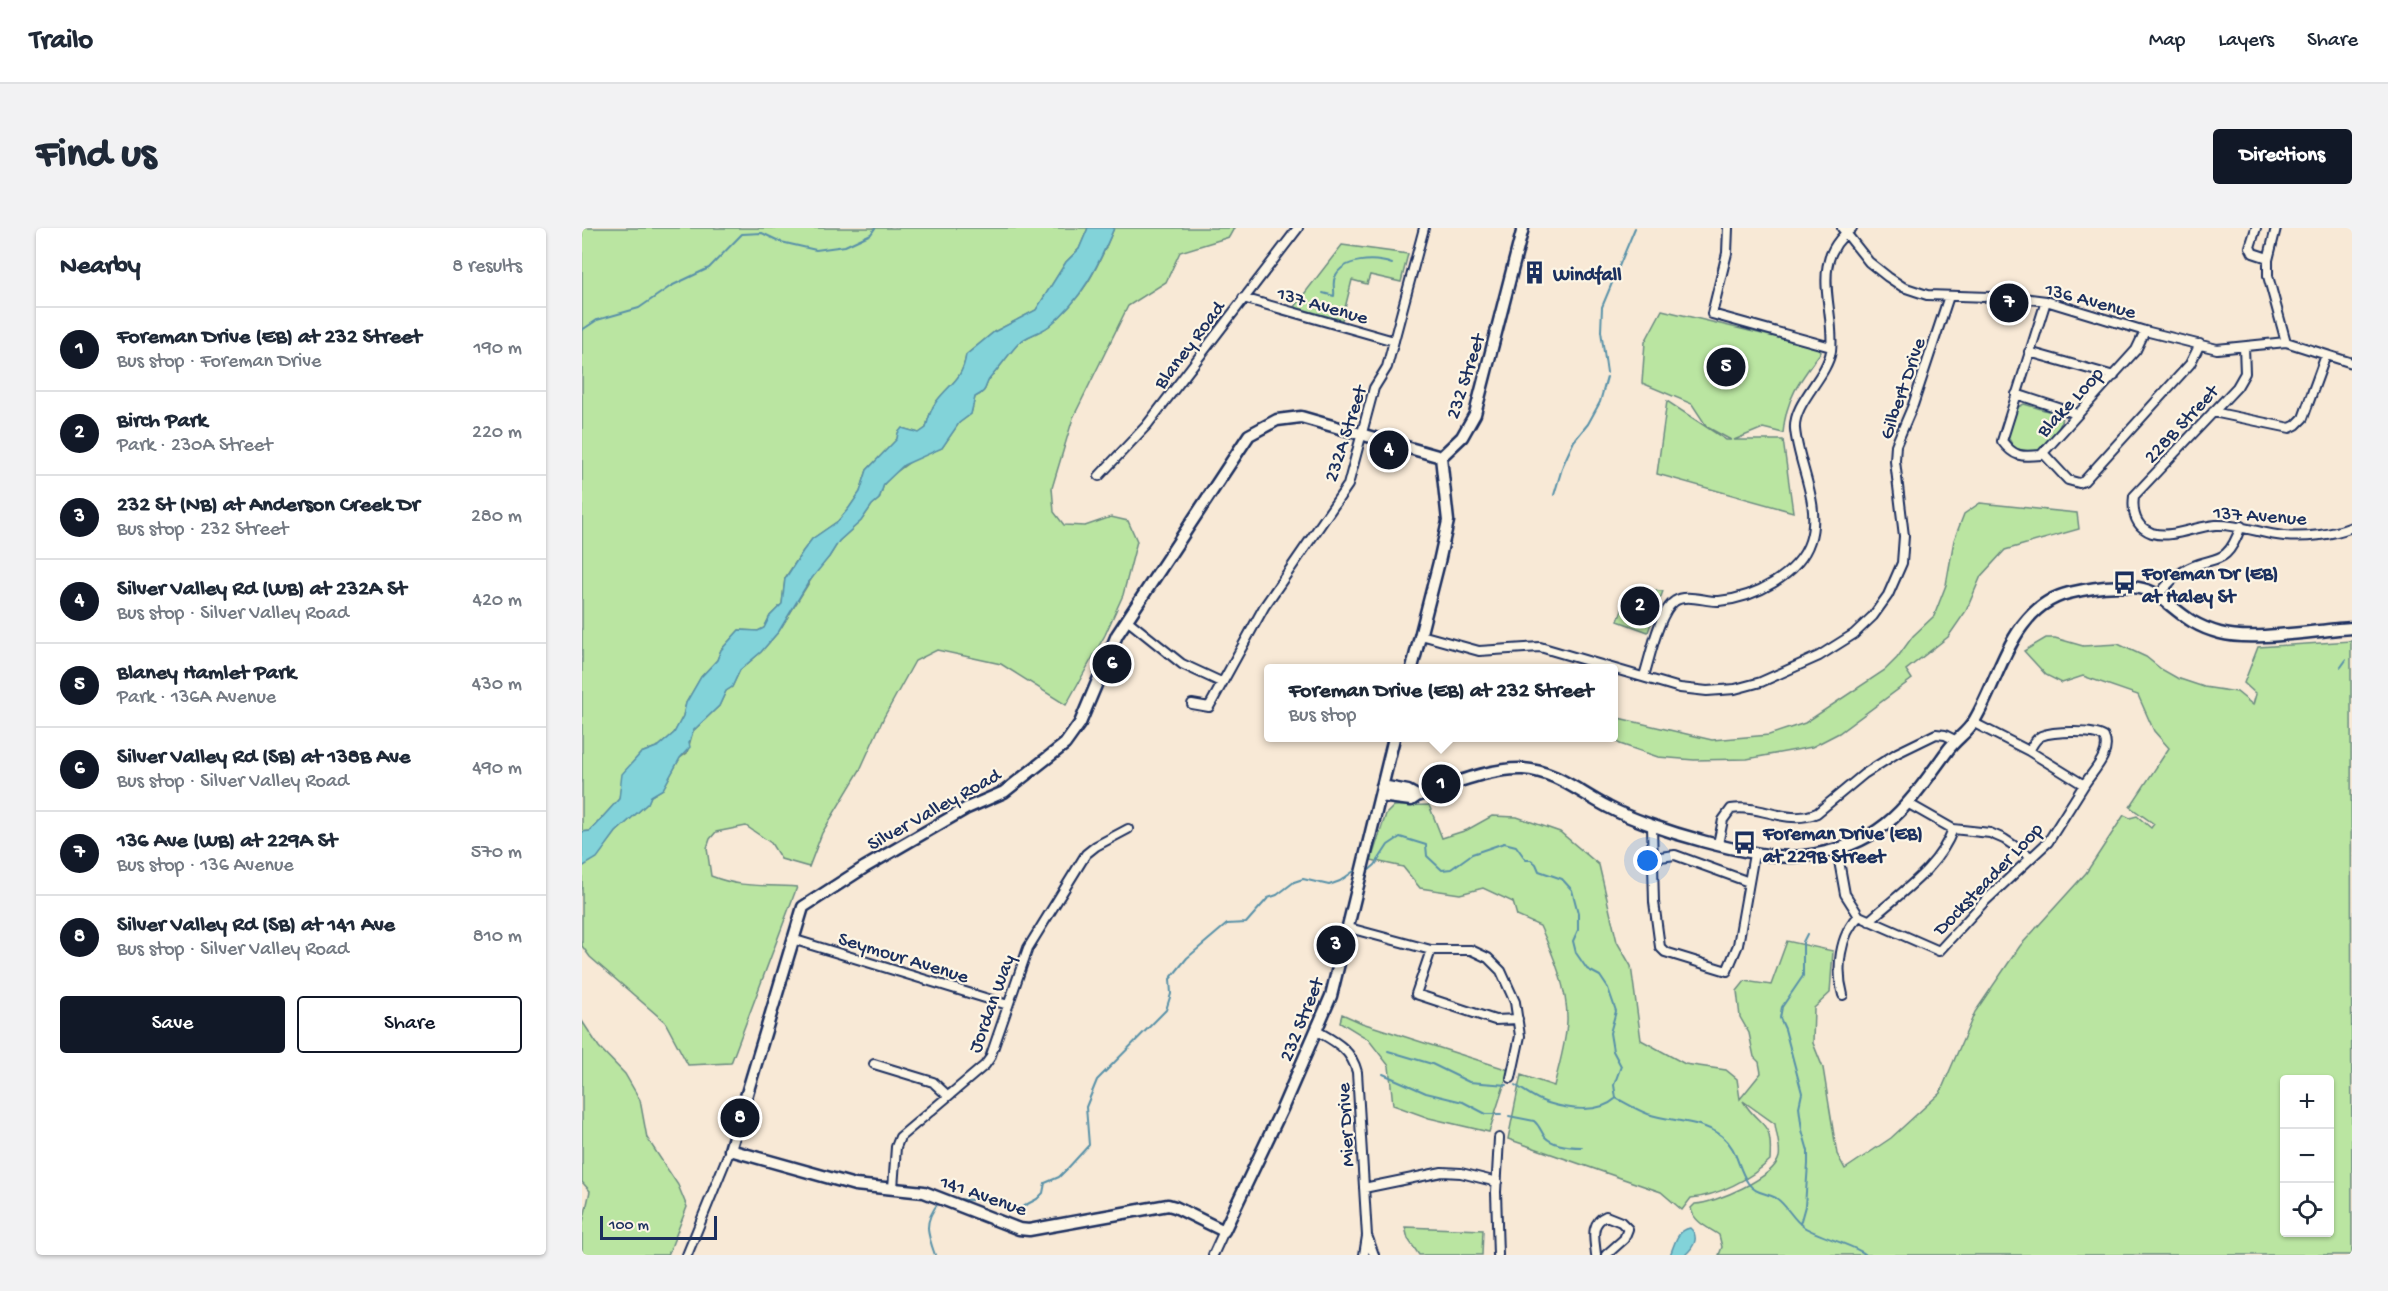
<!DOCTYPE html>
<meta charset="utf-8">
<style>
body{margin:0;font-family:"Gochi Hand",sans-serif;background:#f2f2f3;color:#1f2937}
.controls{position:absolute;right:18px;bottom:18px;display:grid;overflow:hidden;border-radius:6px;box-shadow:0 2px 4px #0004}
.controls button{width:54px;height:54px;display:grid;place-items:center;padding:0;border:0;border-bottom:2px solid #e0e1e3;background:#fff;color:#1f2937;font:30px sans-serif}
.scale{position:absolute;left:18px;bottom:15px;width:117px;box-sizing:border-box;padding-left:6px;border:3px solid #1b2f5e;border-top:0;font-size:16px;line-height:21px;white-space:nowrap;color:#1b2f5e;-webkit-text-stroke:4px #fcf5e5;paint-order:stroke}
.you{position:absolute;left:1066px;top:633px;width:21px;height:21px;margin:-15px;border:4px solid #fff;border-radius:50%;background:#1a73e8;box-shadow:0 0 0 9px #1a73e833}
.badge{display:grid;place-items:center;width:39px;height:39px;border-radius:50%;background:#111827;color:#fff;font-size:20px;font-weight:700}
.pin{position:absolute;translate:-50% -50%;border:3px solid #fff;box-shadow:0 2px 6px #0006}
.popup{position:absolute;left:682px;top:436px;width:354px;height:78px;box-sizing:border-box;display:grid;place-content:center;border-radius:6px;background:#fff;filter:drop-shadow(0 2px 4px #0005);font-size:20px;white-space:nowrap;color:#747a83}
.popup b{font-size:22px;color:#1f2937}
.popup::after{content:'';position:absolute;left:50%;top:100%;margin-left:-12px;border:12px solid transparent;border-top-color:#fff}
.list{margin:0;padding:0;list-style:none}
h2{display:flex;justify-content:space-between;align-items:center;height:78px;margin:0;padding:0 24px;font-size:26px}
h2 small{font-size:20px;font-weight:400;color:#747a83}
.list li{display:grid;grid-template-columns:39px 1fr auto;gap:18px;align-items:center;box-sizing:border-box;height:84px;padding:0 24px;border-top:2px solid #e0e1e3}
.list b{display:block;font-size:22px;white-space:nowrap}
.list p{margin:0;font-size:20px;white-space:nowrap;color:#747a83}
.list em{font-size:20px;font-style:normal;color:#747a83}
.actions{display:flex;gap:12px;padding:18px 24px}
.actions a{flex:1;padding:14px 0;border:2px solid #111827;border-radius:6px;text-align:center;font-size:21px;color:#111827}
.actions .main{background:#111827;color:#fff}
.icon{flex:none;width:33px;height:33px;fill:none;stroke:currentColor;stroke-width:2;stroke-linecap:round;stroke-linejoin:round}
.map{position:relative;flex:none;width:1770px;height:1027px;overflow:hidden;border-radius:6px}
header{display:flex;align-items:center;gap:36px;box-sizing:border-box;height:84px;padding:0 30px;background:#fff;border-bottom:2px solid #e0e1e3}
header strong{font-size:28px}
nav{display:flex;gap:33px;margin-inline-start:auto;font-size:21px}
.intro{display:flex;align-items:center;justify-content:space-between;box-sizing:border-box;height:144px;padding:0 36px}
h1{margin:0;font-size:42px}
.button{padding:15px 27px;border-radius:6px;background:#111827;color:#fff;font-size:21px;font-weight:700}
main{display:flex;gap:36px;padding:0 36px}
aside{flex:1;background:#fff;border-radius:6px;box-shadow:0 2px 4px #0004}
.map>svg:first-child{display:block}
.green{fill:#bae5a1;stroke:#6a8a80;stroke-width:1.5;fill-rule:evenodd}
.water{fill:#82d3d9;stroke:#5991a8;stroke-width:1.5}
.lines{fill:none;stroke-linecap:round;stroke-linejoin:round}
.stream{stroke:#5991a8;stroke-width:2}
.street-casing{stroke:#1b2f5e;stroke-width:12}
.secondary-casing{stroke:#1b2f5e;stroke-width:15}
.street{stroke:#fcf5e5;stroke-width:8}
.secondary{stroke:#fcf5e5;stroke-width:10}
.labels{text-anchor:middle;stroke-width:4.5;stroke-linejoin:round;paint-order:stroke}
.poi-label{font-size:20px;font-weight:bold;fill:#1b2f5e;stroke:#fcf5e5;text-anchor:start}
.street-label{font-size:20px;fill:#1b2f5e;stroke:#fcf5e5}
</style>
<header>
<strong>Trailo</strong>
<nav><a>Map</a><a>Layers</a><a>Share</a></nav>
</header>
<div class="intro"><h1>Find us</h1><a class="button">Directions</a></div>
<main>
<aside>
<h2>Nearby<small>8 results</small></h2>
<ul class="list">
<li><span class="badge">1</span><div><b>Foreman Drive (EB) at 232 Street</b><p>Bus stop · Foreman Drive</p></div><em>190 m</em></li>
<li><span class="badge">2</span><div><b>Birch Park</b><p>Park · 230A Street</p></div><em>220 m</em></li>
<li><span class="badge">3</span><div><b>232 St (NB) at Anderson Creek Dr</b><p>Bus stop · 232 Street</p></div><em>280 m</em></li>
<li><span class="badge">4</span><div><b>Silver Valley Rd (WB) at 232A St</b><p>Bus stop · Silver Valley Road</p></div><em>420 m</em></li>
<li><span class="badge">5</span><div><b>Blaney Hamlet Park</b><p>Park · 136A Avenue</p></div><em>430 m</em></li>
<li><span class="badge">6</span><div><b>Silver Valley Rd (SB) at 138B Ave</b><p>Bus stop · Silver Valley Road</p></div><em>490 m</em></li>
<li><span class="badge">7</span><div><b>136 Ave (WB) at 229A St</b><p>Bus stop · 136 Avenue</p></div><em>570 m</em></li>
<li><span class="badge">8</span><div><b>Silver Valley Rd (SB) at 141 Ave</b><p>Bus stop · Silver Valley Road</p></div><em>810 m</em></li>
</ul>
<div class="actions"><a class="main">Save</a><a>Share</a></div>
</aside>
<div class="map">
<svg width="1770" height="1027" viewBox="0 0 1770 1027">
<rect width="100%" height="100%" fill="#f8e9d6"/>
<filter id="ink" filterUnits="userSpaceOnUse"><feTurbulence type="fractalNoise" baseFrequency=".0167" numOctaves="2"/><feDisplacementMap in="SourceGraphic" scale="12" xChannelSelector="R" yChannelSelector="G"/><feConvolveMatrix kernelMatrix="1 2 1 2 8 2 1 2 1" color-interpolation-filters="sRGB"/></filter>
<g filter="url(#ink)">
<!-- green -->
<path class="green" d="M 0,0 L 506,0 L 497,21 L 484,34 L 454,82 L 412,104 L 384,127 C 380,153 368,155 354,174 C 348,182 346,191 344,200 L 337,205 L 320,200 L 316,205 L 315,211 L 285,242 L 278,264 L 267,280 L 256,293 L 230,311 L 221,323 L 203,350 L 200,376 L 188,388 L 182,400 L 176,403 L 157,402 L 139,422 L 135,432 L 119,449 L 104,475 L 101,488 L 92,505 L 77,518 L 59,525 L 41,546 L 37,571 L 8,603 L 0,604 Z
M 532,0 L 652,0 L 647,9 L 598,24 L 584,54 L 546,78 L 491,190 L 470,260 L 472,284 L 482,297 L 503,298 L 529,289 L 546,293 L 555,313 L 541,367 L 523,407 L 484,477 L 419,436 L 355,422 L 333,433 L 302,489 L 278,542 L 240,605 L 227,639 L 199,631 L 189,615 L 164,598 L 134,604 L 128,611 L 125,620 L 129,648 C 162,661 182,656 215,659 L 149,835 L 106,837 L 83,794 L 8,729 L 0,718 L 0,639 L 15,629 L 34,604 L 66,575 L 69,568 L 81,561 L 98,530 L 105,525 L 111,503 L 137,478 L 144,463 L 150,459 L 158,442 L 179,424 L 197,403 L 233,345 L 247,329 L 257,313 L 279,293 L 290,277 L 297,271 L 302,256 L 309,248 L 332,231 L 360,220 L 377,195 L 389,186 L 393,169 C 408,162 401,157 409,149 C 418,139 426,127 435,117 C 443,107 457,106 467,98 C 502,68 515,42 532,0 Z
M 760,17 L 826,26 L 819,54 L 788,47 L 785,56 L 770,52 L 760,92 L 712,79 Z
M 1080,82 L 1209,113 L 1231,113 L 1239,124 C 1218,152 1204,170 1201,205 L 1181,200 L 1152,212 L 1201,212 L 1211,284 L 1075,246 L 1085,173 L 1144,212 L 1149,212 L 1125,199 L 1110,176 L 1060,155 L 1063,114 Z
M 1442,176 L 1479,187 C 1483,197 1463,224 1452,224 C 1446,224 1438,221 1432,220 L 1425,207 L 1436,179 Z
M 1398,275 L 1495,285 L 1497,301 L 1423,322 L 1399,348 L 1384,383 L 1366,409 L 1324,442 L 1330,451 L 1257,505 L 1230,519 L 1165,531 L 1112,532 L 1076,529 L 1038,516 L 1029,510 L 1032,510 L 1032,489 L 1130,512 L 1187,507 L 1223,495 L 1303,442 L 1315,430 L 1331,408 L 1352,388 L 1364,357 L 1372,312 L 1382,286 Z
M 1047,361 L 1081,363 L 1066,404 L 1036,393 Z
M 1464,410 L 1473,410 L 1501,418 L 1536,416 L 1564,429 L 1579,441 L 1595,450 L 1622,459 L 1655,464 L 1671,477 L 1674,466 L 1662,455 L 1676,419 L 1769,413 L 1770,1027 L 1137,1027 L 1140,1019 L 1137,1007 C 1127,1000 1111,994 1109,980 L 1113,976 C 1133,975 1192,950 1197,929 C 1199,920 1194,905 1193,896 L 1161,873 C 1178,901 1191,890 1188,932 C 1169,951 1135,968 1109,970 L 1100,982 L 1079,964 L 926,911 L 939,847 L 972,858 C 977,837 984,815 985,793 C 986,762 971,726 958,698 L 935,688 L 931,674 L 901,660 L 878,666 L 838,660 L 821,639 L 789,632 L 804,586 L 812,578 L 847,577 L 860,610 L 885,602 L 910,588 L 935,589 L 978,604 L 1017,637 L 1035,714 L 1049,738 L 1059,812 L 1103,836 L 1144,842 L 1155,851 L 1158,871 L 1179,845 L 1177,834 L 1172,829 L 1167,805 L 1158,789 L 1155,763 L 1163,753 L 1189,757 L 1205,713 L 1251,723 L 1248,765 L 1232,780 L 1231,815 L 1241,840 L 1255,926 L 1263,941 L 1309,910 L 1358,865 L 1393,784 L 1438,718 L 1504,645 L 1542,587 L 1548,590 L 1555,588 L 1569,600 L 1572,596 L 1548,579 L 1587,520 L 1572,503 L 1556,467 L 1501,448 L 1480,455 L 1464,447 L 1442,423 ZM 1702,852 L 1748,852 L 1748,1004 L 1702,1004 Z
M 760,786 L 780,795 L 927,842 L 907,904 L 847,890 L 811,877 L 807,838 L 786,811 L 758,794 Z
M 0,793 L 17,819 L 43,846 L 58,872 L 65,910 L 96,957 L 105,979 L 86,1027 L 0,1027 L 0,999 L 8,963 L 0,954 Z
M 823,999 L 901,1002 L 900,1027 L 837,1027 L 826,1011 Z"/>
<!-- water -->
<path class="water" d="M 506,0 L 532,0 C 516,38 500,72 467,98 C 457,106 443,107 435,117 C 426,127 418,139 409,149 C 401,157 408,162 393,169 L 389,186 L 377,195 L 360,220 L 322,237 L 302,256 L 297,271 L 290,277 L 279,293 L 257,313 L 247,329 L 226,355 L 197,403 L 179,424 L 158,442 L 150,459 L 144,463 L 137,478 L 111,503 L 107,515 L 108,519 L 98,530 L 81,561 L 69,568 L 66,575 L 34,604 L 15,630 L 0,639 L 0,604 L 8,603 L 37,571 L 40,546 L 59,525 L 77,518 L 92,505 L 101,488 L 104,475 L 119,449 L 135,432 L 139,422 L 157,402 L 176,403 L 182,400 L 188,388 L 200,376 L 203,351 L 221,323 L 230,311 L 256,293 L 267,280 L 278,264 L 285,242 L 315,211 L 316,205 L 320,200 L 337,205 L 344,200 C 346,191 348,182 354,174 C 368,155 380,153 384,127 L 412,104 L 454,82 L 484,34 L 497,21 Z
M 1108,1000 C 1118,1009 1112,1019 1103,1027 L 1088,1027 C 1093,1016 1094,1003 1108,1000 Z"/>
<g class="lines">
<!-- stream -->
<path class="stream" d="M 741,65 L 752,68 C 753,62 750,55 753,49 C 761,30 793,30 810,36
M 0,102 L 15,92 L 57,80 L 89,58 L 127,40 L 160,6 L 180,5 L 199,14 L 234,22 L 263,18 L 289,6 L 293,0
M 1025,145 L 1019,103 L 1020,79 L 1053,0
M 972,267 L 981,237 L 992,213 L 1006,196 L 1018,174 L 1025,149
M 1759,439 L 1764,432
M 786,643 L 793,637 L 806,617 L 818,609 L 844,617 L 845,628 L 860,642 L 869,641 L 890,626 L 922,615 L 934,618 L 944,632 L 949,632 L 954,636 L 957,643 L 980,651 L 990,662 L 996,685 L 996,702 L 991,713 L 994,725 L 1005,741 L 1018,748 L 1026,760 L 1034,783 L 1028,805 L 1031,823 L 1039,838 L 1032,857 L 1034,870 C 1044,875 1055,882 1066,886 C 1090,894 1119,892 1140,908 C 1156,921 1155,939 1166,955 C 1174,966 1183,964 1194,970 C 1205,977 1211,992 1222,999 C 1237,1009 1276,1018 1284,1027
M 806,823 L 850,836 L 887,854 L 925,857
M 801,846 L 844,865 L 881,874 L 904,886 L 919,886
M 933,857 C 943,863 954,872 966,875 C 985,881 1017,886 1033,871
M 927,888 L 952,893 C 958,898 959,904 963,909 C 972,918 989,919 1000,919
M 377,971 L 403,973 L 438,980 L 455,971 L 461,965 L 463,955 L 477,949 L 486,940 L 507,917 L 504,879 L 515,852 L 584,782 L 589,766 L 588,751 L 605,730 L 645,696 L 664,695 L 686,670 L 695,667 L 712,654 L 721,651 L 747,657 L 758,653 L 772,643
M 1218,996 L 1223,978 L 1226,936 L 1226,923 L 1220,902 L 1217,879 L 1220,865 L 1203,801 L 1198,790 L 1200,779 L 1221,748 L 1221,714 L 1225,706
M 353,1027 C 345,1005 341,994 357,974"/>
<defs>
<path id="street" d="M 1146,0 L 1145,25 L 1130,86 L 1249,119
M 1260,0 L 1287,34 L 1306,49 L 1321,59 L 1345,67 L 1440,70 L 1464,73 L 1563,103 L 1635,121 L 1704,114 L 1770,135
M 1674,0 L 1668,19 L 1671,25 L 1686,30
M 1694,0 L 1686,32 L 1686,48 L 1704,114
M 661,70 L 812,113
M 1464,73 L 1420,213 C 1432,229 1439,229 1459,227 L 1554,122 L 1563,103
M 1662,119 L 1663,145 L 1655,159 L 1552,268 C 1550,284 1553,299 1570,305 C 1589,311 1614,298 1634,297 C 1658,296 1679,306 1702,308 C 1723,310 1750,307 1770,299
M 1447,124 L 1532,148
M 1434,166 L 1495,186
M 1631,184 L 1708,200 L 1714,197 L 1721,190 L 1744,127
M 1461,225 L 1486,252 L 1497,255 L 1502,253 L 1608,136 L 1618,116
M 517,248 L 565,197 L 716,0
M 1576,367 C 1583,360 1591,349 1600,344 C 1631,324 1643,344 1659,298
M 545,392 L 600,436 L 639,454
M 839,407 L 897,423 L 958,419 L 1098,460 L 1125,463 L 1153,461 L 1179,454 L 1237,428 L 1272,406 L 1291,388 L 1306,367 L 1320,335 L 1322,308 L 1313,233 L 1314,217 L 1331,177 L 1367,68
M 1062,448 C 1068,430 1077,383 1093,373 C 1105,365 1124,374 1137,373 C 1172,370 1217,347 1228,313 C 1240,276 1216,237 1213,201 C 1211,175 1245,149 1249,123 C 1254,79 1225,34 1270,0
M 610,476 L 627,479 L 682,379 L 766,257 L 792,160 L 805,139 L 842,0
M 1392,495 L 1447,523 C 1450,518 1453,511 1459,508 C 1471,503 1512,502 1522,509 C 1530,525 1511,543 1502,557 L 1447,523
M 1327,576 L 1371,601 L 1408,605 L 1422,611 L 1449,629
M 1070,598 L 1072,674 L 1078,719 L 1083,724 L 1145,743 L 1156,717 L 1172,626
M 1136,616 L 1141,592 L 1149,581 C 1179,576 1205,598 1235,585 L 1282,546 L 1315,525 L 1354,506 L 1363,507 L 1373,512
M 1255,622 L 1263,666 L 1277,688 L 1357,723 L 1402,674 L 1466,614 L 1502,557
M 1071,630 L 1093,627 L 1167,654
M 1287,693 C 1317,665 1356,642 1371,601
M 767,700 L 849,722 L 889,722 L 906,730 L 919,743 L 933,774 L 938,808 L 929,850
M 210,711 L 426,777
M 849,722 L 834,766 L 913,792 L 936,791
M 1261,767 C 1254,742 1257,707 1277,688
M 735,803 C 754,814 769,821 775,844 L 785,1008 L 782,1027
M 292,836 L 351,854 L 366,868
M 311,960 L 314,919 L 318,909 L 403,837 L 408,830 L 446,720 L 504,626 L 514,618 L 546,601
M 782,960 L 860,944 L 879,945 L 915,954
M 786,1010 L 792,1027
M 105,1027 L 148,922
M 631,1027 L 642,1003
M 916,1027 L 914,964 L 917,910
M 1014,1027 C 1013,1013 1007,995 1024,988 L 1039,994 L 1046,1001 L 1042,1011 L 1024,1027"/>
<path id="secondary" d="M 859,229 L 880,209 L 893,186 L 941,0
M 830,440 L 857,334 L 866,293 L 859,229
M 812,510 L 749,768 L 700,881 L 642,1003 L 593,979 L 586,977 L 447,1002 L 437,1001 L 342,964 L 273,957 L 148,922 L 221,679 L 283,639 L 385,580 L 422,564 L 483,516 L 498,495 L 535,407 L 667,207 L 695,192 L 719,189 L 859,229
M 800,558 L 826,563 L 835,568
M 798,568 L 829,572 L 835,568 C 869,557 905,540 941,541 C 974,543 998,565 1026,579 C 1065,600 1179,634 1222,628 C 1300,618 1323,581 1366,522 C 1374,511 1386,504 1392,493 C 1419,449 1429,379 1487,365 C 1512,359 1556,352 1578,369 C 1600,386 1609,397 1638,405 C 1670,414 1735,402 1770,400"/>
</defs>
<!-- street casing -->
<use href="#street" class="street-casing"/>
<!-- secondary casing -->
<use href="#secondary" class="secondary-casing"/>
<!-- street -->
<use href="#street" class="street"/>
<!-- secondary -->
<use href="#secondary" class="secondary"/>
</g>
</g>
<!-- icons -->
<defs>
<symbol id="building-bare" viewBox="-9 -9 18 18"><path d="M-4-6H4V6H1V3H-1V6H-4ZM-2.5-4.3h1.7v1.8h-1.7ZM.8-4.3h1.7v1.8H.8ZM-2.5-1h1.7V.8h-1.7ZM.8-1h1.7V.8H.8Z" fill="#1b2f5e" stroke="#fcf5e5" stroke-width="2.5" paint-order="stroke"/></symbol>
<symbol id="bus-bare" viewBox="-9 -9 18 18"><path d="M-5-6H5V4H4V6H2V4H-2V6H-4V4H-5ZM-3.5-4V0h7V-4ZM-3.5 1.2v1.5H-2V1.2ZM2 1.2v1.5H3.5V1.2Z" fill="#1b2f5e" stroke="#fcf5e5" stroke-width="2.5" paint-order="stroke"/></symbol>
</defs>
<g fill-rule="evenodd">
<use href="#building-bare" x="936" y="28" width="33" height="33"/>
<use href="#bus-bare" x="1526" y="338" width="33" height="33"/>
<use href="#bus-bare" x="1146" y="598" width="33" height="33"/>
</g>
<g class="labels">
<!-- poi labels -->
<g class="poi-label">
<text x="971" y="52">Windfall</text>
<text x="1560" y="351">Foreman Dr (EB)<tspan x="1560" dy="23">at Haley St</tspan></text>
<text x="1181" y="611">Foreman Drive (EB)<tspan x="1181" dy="23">at 229B Street</tspan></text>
</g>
<!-- street labels -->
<g class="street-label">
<text transform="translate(1509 71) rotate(15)" y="7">136 Avenue</text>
<text transform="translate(741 76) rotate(16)" y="7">137 Avenue</text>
<text transform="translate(606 116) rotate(-53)" y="7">Blaney Road</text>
<text transform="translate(882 148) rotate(-72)" y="7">232 Street</text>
<text transform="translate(1319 160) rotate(-71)" y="7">Gilbert Drive</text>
<text transform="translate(1487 173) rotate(-47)" y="7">Blake Loop</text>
<text transform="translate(1598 195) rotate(-47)" y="7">228B Street</text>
<text transform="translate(762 205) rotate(-72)" y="7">232A Street</text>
<text transform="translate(1678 286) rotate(4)" y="7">137 Avenue</text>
<text transform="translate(351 580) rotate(-29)" y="7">Silver Valley Road</text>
<text transform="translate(1405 650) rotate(-46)" y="7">Docksteader Loop</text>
<text transform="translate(322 728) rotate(17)" y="7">Seymour Avenue</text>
<text transform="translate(408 775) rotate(-70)" y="7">Jordan Way</text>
<text transform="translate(718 791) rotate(-68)" y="7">232 Street</text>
<text transform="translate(762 897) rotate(-93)" y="7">Mier Drive</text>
<text transform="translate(402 966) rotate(19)" y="7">141 Avenue</text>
</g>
</g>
</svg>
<div class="controls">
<button>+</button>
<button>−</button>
<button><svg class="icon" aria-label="locate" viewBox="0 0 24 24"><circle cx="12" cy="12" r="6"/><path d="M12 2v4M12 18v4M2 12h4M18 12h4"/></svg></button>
</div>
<div class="scale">100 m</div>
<div class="you"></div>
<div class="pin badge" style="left:859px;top:556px">1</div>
<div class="popup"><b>Foreman Drive (EB) at 232 Street</b>Bus stop</div>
<div class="pin badge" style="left:1058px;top:378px">2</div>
<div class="pin badge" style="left:754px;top:717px">3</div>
<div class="pin badge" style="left:807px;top:222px">4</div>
<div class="pin badge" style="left:1144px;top:139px">5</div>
<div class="pin badge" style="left:530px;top:436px">6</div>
<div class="pin badge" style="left:1427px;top:75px">7</div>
<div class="pin badge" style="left:158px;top:890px">8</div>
</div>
</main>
